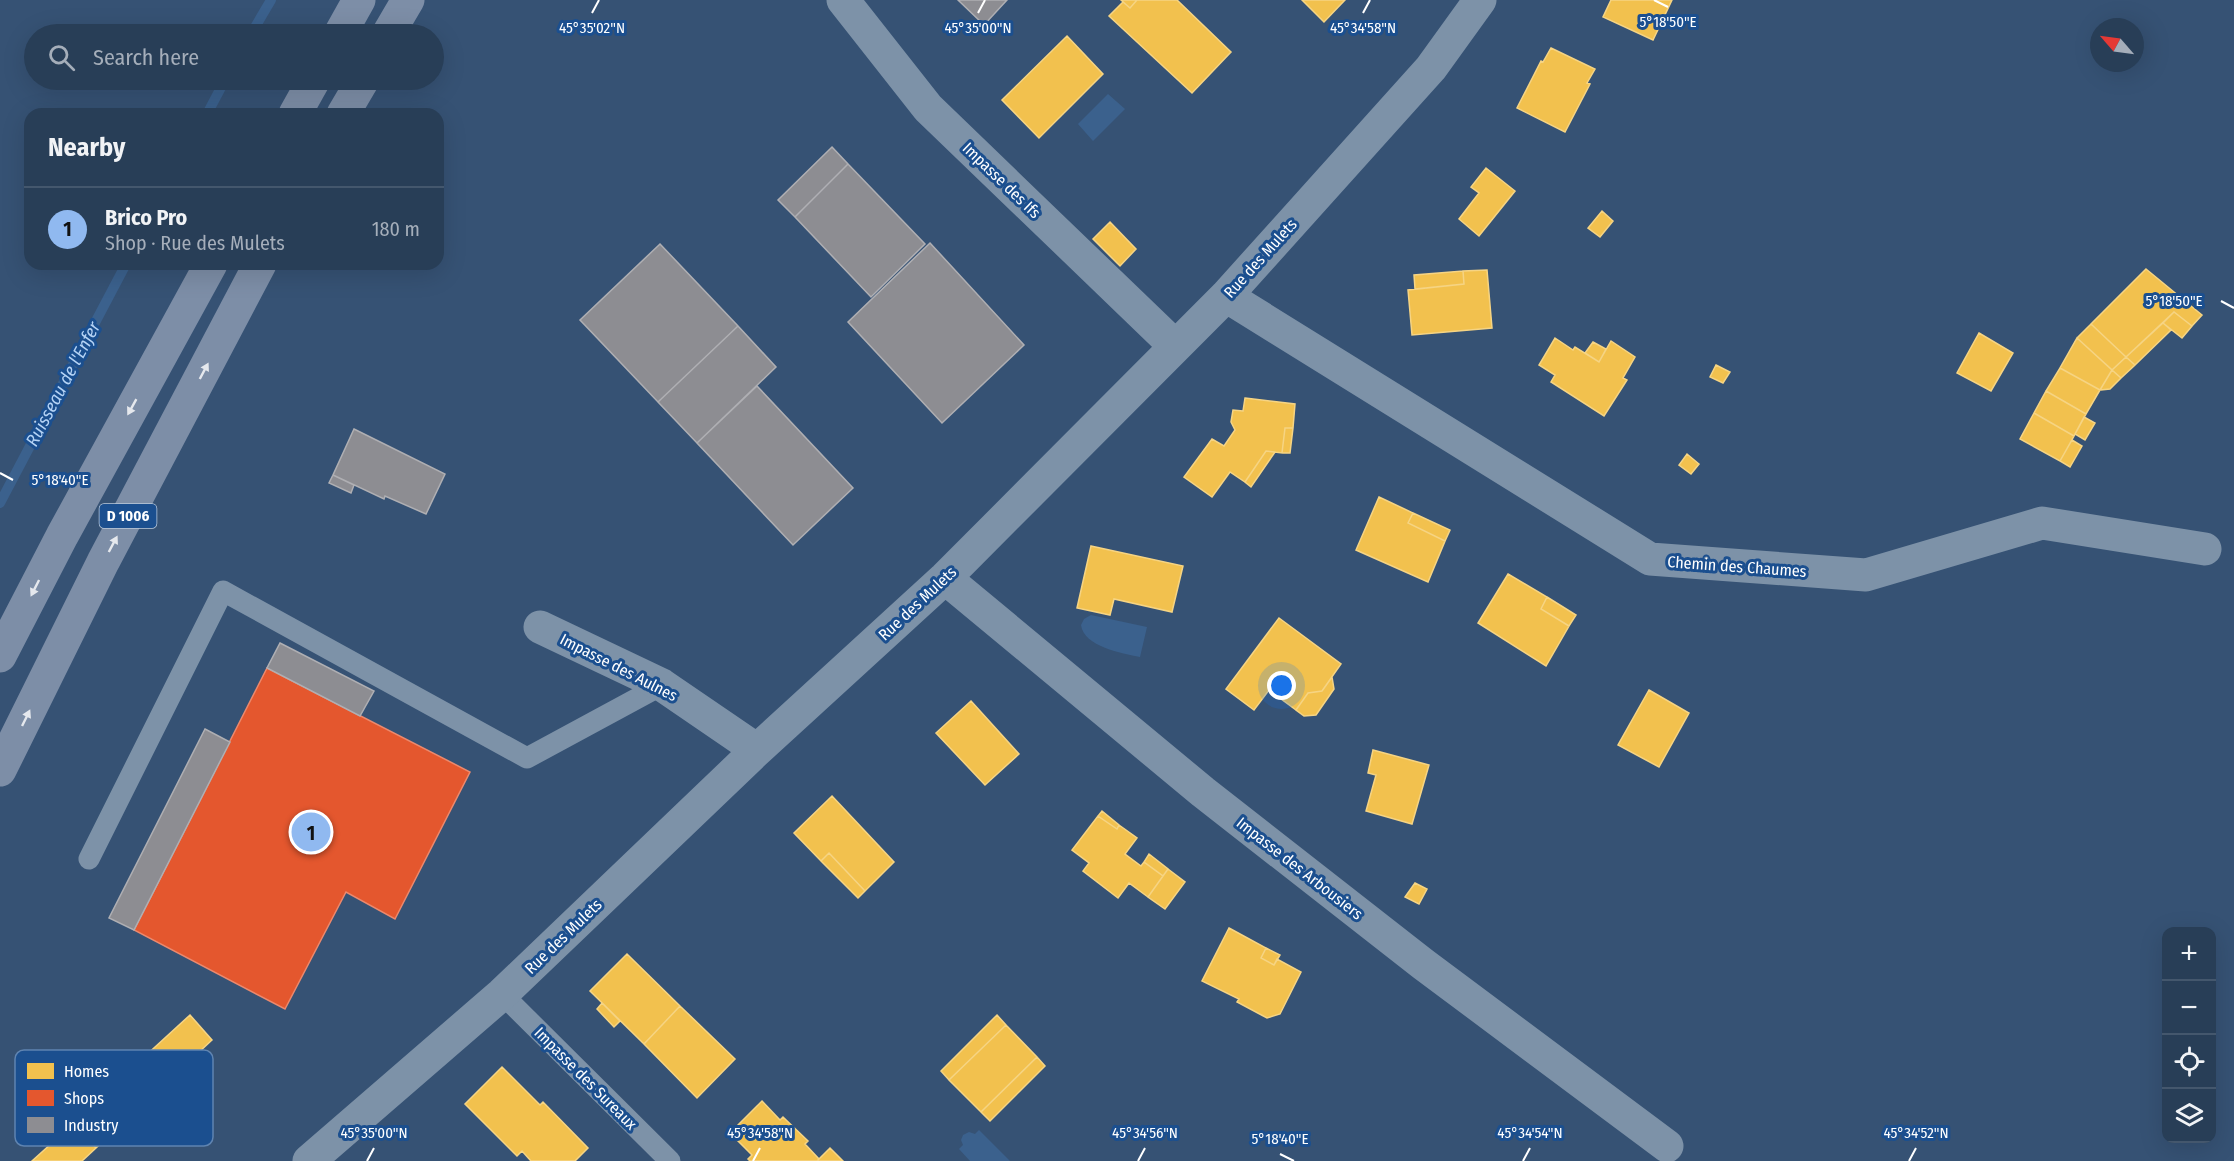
<!DOCTYPE html>
<meta charset="utf-8">
<style>
body{margin:0;font-family:"Fira Sans Condensed",sans-serif;background:#344961;color:#f1f3f6}
.controls{position:absolute;right:18px;bottom:18px;display:grid;overflow:hidden;border-radius:12px;box-shadow:0 6px 24px #0002}
.controls button{width:54px;height:54px;display:grid;place-items:center;padding:0;border:0;border-bottom:2px solid #44576d;background:#283e57;color:#f1f3f6;font:30px sans-serif}
.compass{position:absolute;left:2090px;top:18px;width:54px;height:54px;border-radius:50%;background:#283e57;box-shadow:0 6px 24px #0002;rotate:298deg}
.you{position:absolute;left:1282px;top:686px;width:21px;height:21px;margin:-15px;border:4px solid #fff;border-radius:50%;background:#1a73e8;box-shadow:0 0 0 9px #1a73e833}
.badge{display:grid;place-items:center;width:39px;height:39px;border-radius:50%;background:#90b9f0;color:#111;font-size:20px;font-weight:700}
.pin{position:absolute;translate:-50% -50%;border:3px solid #fff;box-shadow:0 2px 6px #0006}
.list{margin:0;padding:0;list-style:none}
h2{display:flex;justify-content:space-between;align-items:center;height:78px;margin:0;padding:0 24px;font-size:26px}
h2 small{font-size:20px;font-weight:400;color:#a5aeba}
.list li{display:grid;grid-template-columns:39px 1fr auto;gap:18px;align-items:center;box-sizing:border-box;height:84px;padding:0 24px;border-top:2px solid #44576d}
.list b{display:block;font-size:22px;white-space:nowrap}
.list p{margin:0;font-size:20px;white-space:nowrap;color:#a5aeba}
.list em{font-size:20px;font-style:normal;color:#a5aeba}
.icon{flex:none;width:33px;height:33px;fill:none;stroke:currentColor;stroke-width:2;stroke-linecap:round;stroke-linejoin:round}
.map{position:relative;flex:none;width:2234px;height:1161px;overflow:hidden}
.search{position:absolute;background:#283e57;box-shadow:0 6px 24px #0002;left:24px;top:24px;width:420px;height:66px;display:flex;align-items:center;gap:15px;box-sizing:border-box;padding:0 21px;border-radius:33px;color:#a5aeba;font-size:22px}
.panel{position:absolute;background:#283e57;box-shadow:0 6px 24px #0002;left:24px;top:108px;width:420px;height:162px;border-radius:18px}
.map>svg:first-child{display:block}
.water{fill:#3b618d}
.homes{fill:#f2c14e;stroke:#f6d483;stroke-width:1.5}
.shops{fill:#e4572e;stroke:#ec896d;stroke-width:1.5}
.industry{fill:#8d8d92;stroke:#afafb3;stroke-width:1.5}
.lines{fill:none;stroke-linecap:round;stroke-linejoin:round}
.stream{stroke:#3b618d;stroke-width:10}
.lane{stroke:#7d92a8;stroke-width:21}
.street{stroke:#7d92a8;stroke-width:33}
.primary{stroke:#7d8ea7;stroke-width:33}
.oneway{fill:#e5e8ed}
.ticks{fill:none;stroke:#fff;stroke-width:2}
.labels{text-anchor:middle;stroke-width:6;stroke-linejoin:round;paint-order:stroke}
.shield{fill:#1b4f8f;stroke:#bbcadd;stroke-width:1.5}
.shield-label{font-size:15px;font-weight:bold;fill:#fff}
.street-label{font-size:16px;fill:#fff;stroke:#1b4f8f}
.water-label{font-size:18px;font-style:italic;fill:#b5d3f5;stroke:#1b4f8f}
.key{fill:#1b4f8f;stroke:#5f84b1;stroke-width:1.5}
.key-label{font-size:16px;fill:#fff}
.ticks-label{font-size:15px;text-anchor:middle;fill:#fff;stroke:#1b4f8f;stroke-width:6;stroke-linejoin:round;paint-order:stroke}
</style>
<div class="map">
<svg width="2234" height="1161" viewBox="0 0 2234 1161">
<rect width="100%" height="100%" fill="#365274"/>
<!-- water -->
<path class="water" d="M 1108,94 L 1125,109 L 1093,141 L 1078,124 Z
M 1091,615 L 1147,627 L 1140,657 C 1122,653 1084,647 1081,625 L 1084,619 Z
M 979,1130 L 1010,1161 L 970,1161 L 959,1149 L 963,1145 L 961,1140 L 963,1135 L 969,1132 L 975,1134 Z"/>
<!-- homes -->
<path class="homes" d="M 1121,0 L 1137,0 L 1130,8 Z
M 1137,0 L 1177,0 L 1231,52 L 1192,93 L 1109,16 L 1123,2 L 1130,8 Z
M 1302,0 L 1345,0 L 1324,22 Z
M 1611,0 L 1672,0 L 1653,40 L 1603,17 Z
M 1067,36 L 1103,74 L 1039,138 L 1002,100 Z
M 1551,48 L 1595,69 L 1587,83 L 1590,84 L 1565,132 L 1517,108 L 1541,61 L 1543,62 Z
M 1486,168 L 1515,191 L 1479,236 L 1459,219 L 1479,193 L 1471,187 Z
M 1602,211 L 1613,221 L 1600,237 L 1588,228 Z
M 1110,222 L 1136,249 L 1120,266 L 1093,239 Z
M 2146,269 L 2202,315 L 2192,326 L 2174,312 L 2126,357 L 2091,324 Z
M 1487,270 L 1492,328 L 1412,335 L 1408,290 L 1464,284 L 1463,271 Z
M 1463,271 L 1464,284 L 1415,289 L 1414,275 Z
M 2174,312 L 2192,326 L 2182,338 L 2163,323 Z
M 2163,323 L 2171,330 L 2135,365 L 2126,357 Z
M 2091,324 L 2126,357 L 2112,370 L 2077,338 Z
M 1979,333 L 2013,353 L 1991,391 L 1957,373 Z
M 1555,338 L 1573,350 L 1575,347 L 1599,362 L 1611,341 L 1635,357 L 1623,378 L 1627,380 L 1604,416 L 1551,382 L 1555,375 L 1539,365 Z
M 2077,338 L 2112,370 L 2100,390 L 2060,368 Z
M 1593,342 L 1606,349 L 1599,362 L 1585,353 Z
M 2126,357 L 2135,365 L 2121,378 L 2112,370 Z
M 1716,365 L 1730,372 L 1723,383 L 1710,377 Z
M 2060,368 L 2100,390 L 2086,414 L 2046,391 Z
M 2112,370 L 2121,378 L 2110,389 L 2100,390 Z
M 2046,391 L 2086,414 L 2074,436 L 2034,413 Z
M 1245,398 L 1295,404 L 1293,428 L 1285,428 L 1282,453 L 1266,451 L 1245,482 L 1230,472 L 1212,497 L 1184,477 L 1212,439 L 1224,446 L 1235,430 L 1231,422 L 1233,410 L 1243,411 Z
M 2034,413 L 2074,436 L 2060,461 L 2020,439 Z
M 2084,417 L 2095,423 L 2085,440 L 2075,434 Z
M 1285,428 L 1293,428 L 1290,453 L 1282,453 Z
M 2072,440 L 2082,446 L 2070,467 L 2060,461 Z
M 1266,451 L 1275,452 L 1251,487 L 1245,482 Z
M 1687,454 L 1699,464 L 1691,474 L 1679,465 Z
M 1379,497 L 1413,513 L 1408,523 L 1445,541 L 1428,582 L 1356,550 Z
M 1413,513 L 1450,530 L 1445,541 L 1408,523 Z
M 1091,546 L 1183,566 L 1172,612 L 1114,599 L 1110,615 L 1077,608 Z
M 1508,574 L 1547,597 L 1541,609 L 1569,626 L 1546,666 L 1478,623 Z
M 1547,597 L 1576,615 L 1569,626 L 1541,609 Z
M 1279,618 L 1341,664 L 1322,691 L 1308,693 L 1296,710 L 1269,690 L 1254,710 L 1226,689 Z
M 1332,677 L 1334,689 L 1316,715 L 1304,716 L 1296,710 L 1308,693 L 1322,691 Z
M 1649,690 L 1689,713 L 1659,767 L 1618,745 Z
M 971,701 L 1019,754 L 985,785 L 936,733 Z
M 1373,750 L 1429,765 L 1412,824 L 1366,811 L 1376,775 L 1368,773 Z
M 832,796 L 894,862 L 865,891 L 829,853 L 821,861 L 794,833 Z
M 1102,811 L 1119,825 L 1117,829 L 1098,816 Z
M 1098,816 L 1117,829 L 1119,825 L 1137,838 L 1125,854 L 1141,866 L 1144,862 L 1163,876 L 1148,897 L 1129,883 L 1118,898 L 1083,871 L 1089,863 L 1072,850 Z
M 829,853 L 865,891 L 858,898 L 821,861 Z
M 1149,854 L 1168,869 L 1163,876 L 1144,862 Z
M 1168,869 L 1185,882 L 1165,909 L 1148,897 Z
M 1415,883 L 1427,889 L 1419,904 L 1405,897 Z
M 1229,928 L 1266,948 L 1261,958 L 1274,965 L 1277,959 L 1301,972 L 1280,1014 L 1267,1018 L 1237,1002 L 1239,999 L 1202,981 Z
M 1266,948 L 1280,955 L 1274,965 L 1261,958 Z
M 627,954 L 680,1006 L 644,1044 L 590,991 Z
M 602,1003 L 620,1021 L 614,1027 L 597,1009 Z
M 680,1006 L 735,1059 L 697,1098 L 644,1044 Z
M 190,1015 L 212,1040 L 154,1094 L 131,1069 Z
M 997,1015 L 1006,1025 L 949,1080 L 941,1071 Z
M 1006,1025 L 1037,1057 L 981,1112 L 949,1080 Z
M 1037,1057 L 1045,1066 L 990,1121 L 981,1112 Z
M 502,1067 L 540,1105 L 543,1102 L 588,1148 L 575,1161 L 531,1161 L 522,1151 L 517,1156 L 465,1104 Z
M 131,1069 L 154,1094 L 96,1148 L 73,1124 Z
M 762,1101 L 780,1120 L 783,1117 L 808,1141 L 805,1144 L 819,1159 L 817,1161 L 750,1161 L 748,1159 L 752,1155 L 730,1133 Z
M 73,1124 L 96,1148 L 82,1161 L 32,1161 Z
M 830,1148 L 843,1161 L 817,1161 Z"/>
<!-- shops -->
<path class="shops" d="M 267,668 L 470,772 L 395,919 L 346,892 L 285,1009 L 134,930 Z"/>
<!-- industry -->
<path class="industry" d="M 958,0 L 1007,0 L 984,25 Z
M 832,147 L 848,164 L 795,217 L 778,200 Z
M 848,164 L 925,244 L 871,297 L 795,217 Z
M 930,243 L 1024,345 L 942,423 L 848,322 Z
M 660,244 L 738,326 L 658,402 L 580,320 Z
M 738,326 L 776,367 L 697,443 L 658,402 Z
M 757,386 L 853,488 L 793,545 L 697,443 Z
M 354,429 L 445,474 L 426,514 L 385,496 L 384,499 L 333,475 Z
M 333,475 L 354,485 L 351,493 L 329,483 Z
M 280,643 L 374,691 L 360,716 L 267,668 Z
M 205,729 L 230,742 L 134,930 L 109,918 Z"/>
<g class="lines">
<!-- stream -->
<path class="stream" d="M 251,34 L 271,0
M 207,114 L 225,80
M 0,503 L 126,264"/>
<!-- lane -->
<path class="lane" d="M 89,859 L 223,591 L 527,758 L 662,685
M 502,994 L 670,1161"/>
<!-- street -->
<path class="street" d="M 843,0 L 928,108 L 1175,346
M 1226,296 L 1650,559 L 1866,575 L 2042,523 L 2205,549
M 945,578 L 1203,792 L 1423,964 L 1667,1146
M 540,627 L 662,685 L 757,750
M 309,1161 L 502,994 L 757,750 L 945,578 L 1226,296 L 1431,68 L 1480,0"/>
<!-- primary -->
<path class="primary" d="M 340,34 L 359,0
M 388,34 L 408,0
M 295,114 L 314,80
M 343,114 L 363,80
M 0,656 L 62,536 L 211,264
M 0,770 L 103,562 L 260,264"/>
</g>
<!-- one-way arrows -->
<defs><path id="oneway-solid" d="M-6-.8H1V-3.2L6.5 0L1 3.2V.8H-6Z" transform="scale(1.5)"/></defs>
<g class="oneway">
<use href="#oneway-solid" transform="translate(204 371) rotate(-62)"/>
<use href="#oneway-solid" transform="translate(132 407) rotate(119)"/>
<use href="#oneway-solid" transform="translate(113 544) rotate(-62)"/>
<use href="#oneway-solid" transform="translate(35 588) rotate(117)"/>
<use href="#oneway-solid" transform="translate(26 718) rotate(-64)"/>
</g>
<!-- ticks -->
<path class="ticks" d="M 1654,0 L 1668,7M 592,13 L 599,0M 978,13 L 985,0M 1363,13 L 1370,0M 2221,301 L 2234,308M 0,473 L 13,480M 1280,1154 L 1294,1161M 367,1161 L 374,1148M 753,1161 L 760,1148M 1138,1161 L 1145,1148M 1523,1161 L 1530,1148M 1909,1161 L 1916,1148"/>
<g class="labels">
<!-- shield labels -->
<rect class="shield" x="99.5" y="504" width="57" height="24" rx="4.5"/>
<g class="shield-label">
<text x="128" y="521">D 1006</text>
</g>
<!-- street labels -->
<g class="street-label">
<text transform="translate(1002 180) rotate(44)" y="6">Impasse des Ifs</text>
<text transform="translate(1260 258) rotate(-48)" y="6">Rue des Mulets</text>
<text transform="translate(1737 566) rotate(4)" y="6">Chemin des Chaumes</text>
<text transform="translate(917 603) rotate(-43)" y="6">Rue des Mulets</text>
<text transform="translate(619 667) rotate(27)" y="6">Impasse des Aulnes</text>
<text transform="translate(1300 868) rotate(38)" y="6">Impasse des Arbousiers</text>
<text transform="translate(563 936) rotate(-44)" y="6">Rue des Mulets</text>
<text transform="translate(586 1078) rotate(45)" y="6">Impasse des Sureaux</text>
</g>
<!-- water labels -->
<g class="water-label">
<text transform="translate(63 384) rotate(-62)" y="6">Ruisseau de l'Enfer</text>
</g>
</g>
<!-- legend -->
<rect x="15" y="1050" width="198" height="96" rx="9" class="key"/>
<rect x="27" y="1063" width="27" height="16" fill="#f2c14e"/>
<rect x="27" y="1090" width="27" height="16" fill="#e4572e"/>
<rect x="27" y="1117" width="27" height="16" fill="#8d8d92"/>
<g class="key-label">
<text x="64" y="1077">Homes</text>
<text x="64" y="1104">Shops</text>
<text x="64" y="1131">Industry</text>
</g>
<g class="ticks-label">
<text x="1668" y="27">5°18'50"E</text>
<text x="978" y="33">45°35'00"N</text>
<text x="592" y="33">45°35'02"N</text>
<text x="1363" y="33">45°34'58"N</text>
<text x="2174" y="306">5°18'50"E</text>
<text x="60" y="485">5°18'40"E</text>
<text x="374" y="1138">45°35'00"N</text>
<text x="760" y="1138">45°34'58"N</text>
<text x="1145" y="1138">45°34'56"N</text>
<text x="1530" y="1138">45°34'54"N</text>
<text x="1916" y="1138">45°34'52"N</text>
<text x="1280" y="1144">5°18'40"E</text>
</g>
</svg>
<div class="controls">
<button>+</button>
<button>−</button>
<button><svg class="icon" aria-label="locate" viewBox="0 0 24 24"><circle cx="12" cy="12" r="6"/><path d="M12 2v4M12 18v4M2 12h4M18 12h4"/></svg></button>
<button><svg class="icon" aria-label="layers" viewBox="0 0 24 24"><path d="M12 4l9 5-9 5-9-5zM3 14l9 5 9-5"/></svg></button>
</div>
<svg class="compass" viewBox="-18 -18 36 36"><path d="M0-13l5 13h-10z" fill="#e53935"/><path d="M0 13l5-13h-10z" fill="#a5aeba"/></svg>
<div class="you"></div>
<div class="pin badge" style="left:311px;top:832px">1</div>
<div class="search"><svg class="icon" aria-label="search" viewBox="0 0 24 24"><circle cx="10" cy="10" r="6"/><path d="M15 15l6 6"/></svg>Search here</div>
<section class="panel">
<h2>Nearby<small></small></h2>
<ul class="list">
<li><span class="badge">1</span><div><b>Brico Pro</b><p>Shop · Rue des Mulets</p></div><em>180 m</em></li>
</ul>
</section>
</div>
